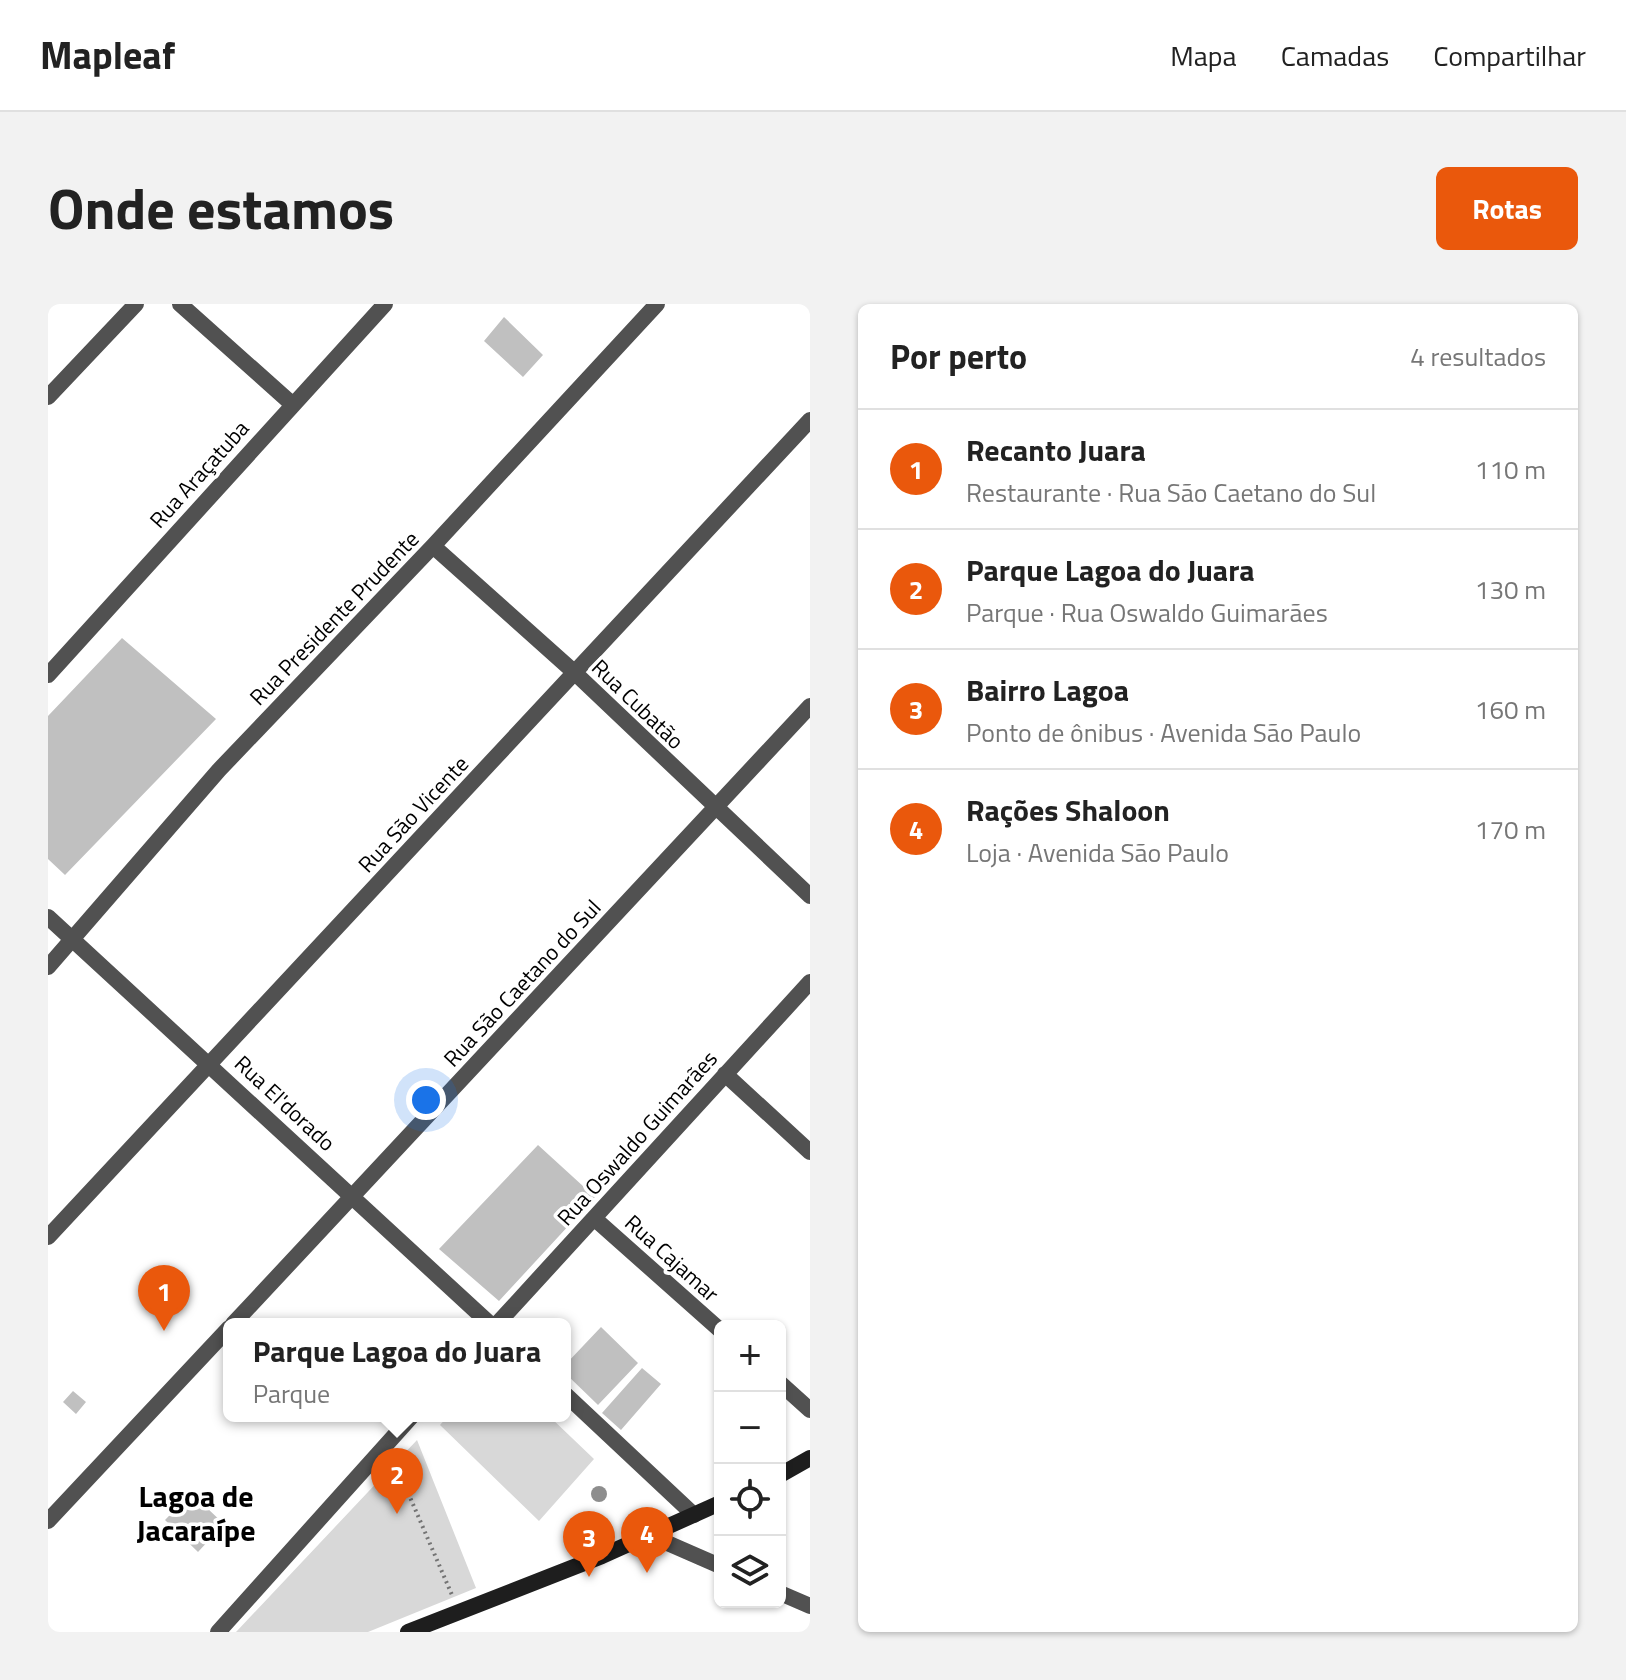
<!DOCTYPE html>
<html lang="pt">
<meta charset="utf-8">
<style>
body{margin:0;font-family:"Titillium Web",sans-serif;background:#f2f2f2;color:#222}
.controls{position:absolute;right:24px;bottom:24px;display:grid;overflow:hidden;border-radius:12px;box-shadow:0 2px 6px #0004}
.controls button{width:72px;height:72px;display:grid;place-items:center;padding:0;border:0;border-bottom:2px solid #e0e0e0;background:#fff;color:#222;font:40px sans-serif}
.you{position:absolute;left:378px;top:796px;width:28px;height:28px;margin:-20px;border:6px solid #fff;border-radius:50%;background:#1a73e8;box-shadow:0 0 0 12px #1a73e833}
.badge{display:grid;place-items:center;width:52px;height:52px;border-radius:50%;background:#ea580c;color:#fff;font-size:26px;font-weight:700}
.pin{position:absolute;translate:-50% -66px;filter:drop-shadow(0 2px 4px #0008)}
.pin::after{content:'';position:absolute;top:42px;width:28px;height:24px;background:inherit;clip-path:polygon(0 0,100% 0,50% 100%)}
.popup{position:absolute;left:175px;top:1014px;width:348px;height:104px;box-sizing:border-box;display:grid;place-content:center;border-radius:12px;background:#fff;filter:drop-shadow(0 2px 6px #0005);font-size:26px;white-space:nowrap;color:#767676}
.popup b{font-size:30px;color:#222}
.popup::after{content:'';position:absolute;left:50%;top:100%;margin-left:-16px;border:16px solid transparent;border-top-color:#fff}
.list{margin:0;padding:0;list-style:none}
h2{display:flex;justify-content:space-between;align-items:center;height:104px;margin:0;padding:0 32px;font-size:34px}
h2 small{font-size:26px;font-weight:400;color:#767676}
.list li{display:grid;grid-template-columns:52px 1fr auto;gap:24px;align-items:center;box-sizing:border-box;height:120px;padding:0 32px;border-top:2px solid #e0e0e0}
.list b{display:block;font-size:30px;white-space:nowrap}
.list p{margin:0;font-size:26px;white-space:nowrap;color:#767676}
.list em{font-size:26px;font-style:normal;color:#767676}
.icon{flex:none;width:44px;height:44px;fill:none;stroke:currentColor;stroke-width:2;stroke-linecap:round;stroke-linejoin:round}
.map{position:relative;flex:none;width:762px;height:1328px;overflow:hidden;border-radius:12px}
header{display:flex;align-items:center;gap:48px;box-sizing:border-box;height:112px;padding:0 40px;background:#fff;border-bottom:2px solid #e0e0e0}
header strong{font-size:38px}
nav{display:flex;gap:44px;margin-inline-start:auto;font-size:28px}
.intro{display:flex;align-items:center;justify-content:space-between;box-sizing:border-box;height:192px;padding:0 48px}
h1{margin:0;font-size:56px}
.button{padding:20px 36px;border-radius:12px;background:#ea580c;color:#fff;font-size:28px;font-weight:700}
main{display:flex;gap:48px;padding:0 48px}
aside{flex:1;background:#fff;border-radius:12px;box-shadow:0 2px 6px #0004}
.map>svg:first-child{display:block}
.green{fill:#d8d8d8}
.building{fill:#c0c0c0}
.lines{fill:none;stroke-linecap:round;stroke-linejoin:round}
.path{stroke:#737373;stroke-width:4;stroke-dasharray:2 4;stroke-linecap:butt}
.street{stroke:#515151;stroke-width:16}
.secondary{stroke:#1e1e1e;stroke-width:16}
.tree{fill:#8d8d8d}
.labels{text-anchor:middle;stroke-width:7;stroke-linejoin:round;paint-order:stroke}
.street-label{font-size:22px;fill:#000;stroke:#fff}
.district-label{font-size:30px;font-weight:bold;fill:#000;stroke:#fff}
</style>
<header>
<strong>Mapleaf</strong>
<nav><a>Mapa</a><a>Camadas</a><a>Compartilhar</a></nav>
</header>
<div class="intro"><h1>Onde estamos</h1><a class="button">Rotas</a></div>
<main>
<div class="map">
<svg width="762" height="1328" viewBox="0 0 762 1328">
<rect width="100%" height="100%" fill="#fff"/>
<!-- green -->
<path class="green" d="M 400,1112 L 501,1112 L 546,1155 L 491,1217 L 392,1121 Z
M 369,1136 L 428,1284 L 320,1328 L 188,1328 Z"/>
<!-- building -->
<path class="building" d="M 456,13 L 495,51 L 475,73 L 436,37 Z
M 74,334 L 168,415 L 17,571 L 0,555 L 0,412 Z
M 490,841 L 547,893 L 451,997 L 391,945 Z
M 553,1023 L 590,1059 L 550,1101 L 517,1069 L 517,1061 Z
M 594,1064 L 613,1080 L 573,1126 L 554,1109 Z
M 25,1087 L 38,1098 L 28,1110 L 15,1098 Z
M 143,1189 L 176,1220 L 150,1248 L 117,1216 Z"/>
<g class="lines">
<!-- path -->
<path class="path" d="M 346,1156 L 404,1291"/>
<!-- street -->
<path class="street" d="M 132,0 L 244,100
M 0,93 L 88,0
M 385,242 L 526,368 L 762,592
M 0,371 L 337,0
M 0,613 L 442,1020
M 0,663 L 171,466 L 385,242 L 609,0
M 677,770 L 762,848
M 547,915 L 672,1026
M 0,933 L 762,116
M 185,1020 L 762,402
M 449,1020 L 762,678
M 732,1079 L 762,1106
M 517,1090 L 646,1211
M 0,1217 L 181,1024
M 601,1231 L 672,1262
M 732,1289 L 762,1302
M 170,1328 L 364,1112"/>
<!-- secondary -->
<path class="secondary" d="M 732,1171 L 762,1154
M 360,1328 L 554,1252 L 672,1199"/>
</g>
<!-- trees -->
<circle class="tree" cx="551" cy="1190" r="8"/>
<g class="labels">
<!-- street labels -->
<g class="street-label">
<text transform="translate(151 170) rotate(-48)" y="8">Rua Araçatuba</text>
<text transform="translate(286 314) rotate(-46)" y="8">Rua Presidente Prudente</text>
<text transform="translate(590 400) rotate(44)" y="8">Rua Cubatão</text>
<text transform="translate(365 510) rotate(-47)" y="8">Rua São Vicente</text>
<text transform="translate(474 679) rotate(-47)" y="8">Rua São Caetano do Sul</text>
<text transform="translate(237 799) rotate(43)" y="8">Rua El'dorado</text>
<text transform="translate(589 834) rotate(-48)" y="8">Rua Oswaldo Guimarães</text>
<text transform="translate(624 954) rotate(42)" y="8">Rua Cajamar</text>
</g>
<!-- district labels -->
<g class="district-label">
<text x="148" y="1203">Lagoa de<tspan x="148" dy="34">Jacaraípe</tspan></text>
</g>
</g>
</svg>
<div class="controls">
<button>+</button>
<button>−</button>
<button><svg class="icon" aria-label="locate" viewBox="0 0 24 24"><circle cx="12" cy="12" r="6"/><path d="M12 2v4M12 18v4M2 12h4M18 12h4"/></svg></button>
<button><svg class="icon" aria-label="layers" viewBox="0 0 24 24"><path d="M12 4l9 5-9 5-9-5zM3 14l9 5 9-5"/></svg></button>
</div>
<div class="you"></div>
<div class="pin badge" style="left:116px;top:1027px">1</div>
<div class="pin badge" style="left:349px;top:1210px">2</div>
<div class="popup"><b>Parque Lagoa do Juara</b>Parque</div>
<div class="pin badge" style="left:541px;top:1273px">3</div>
<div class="pin badge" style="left:599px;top:1269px">4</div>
</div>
<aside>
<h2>Por perto<small>4 resultados</small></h2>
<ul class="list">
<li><span class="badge">1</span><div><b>Recanto Juara</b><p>Restaurante · Rua São Caetano do Sul</p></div><em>110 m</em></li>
<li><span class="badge">2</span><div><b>Parque Lagoa do Juara</b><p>Parque · Rua Oswaldo Guimarães</p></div><em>130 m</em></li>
<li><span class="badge">3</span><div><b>Bairro Lagoa</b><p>Ponto de ônibus · Avenida São Paulo</p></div><em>160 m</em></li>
<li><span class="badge">4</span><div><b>Rações Shaloon</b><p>Loja · Avenida São Paulo</p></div><em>170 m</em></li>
</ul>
</aside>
</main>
